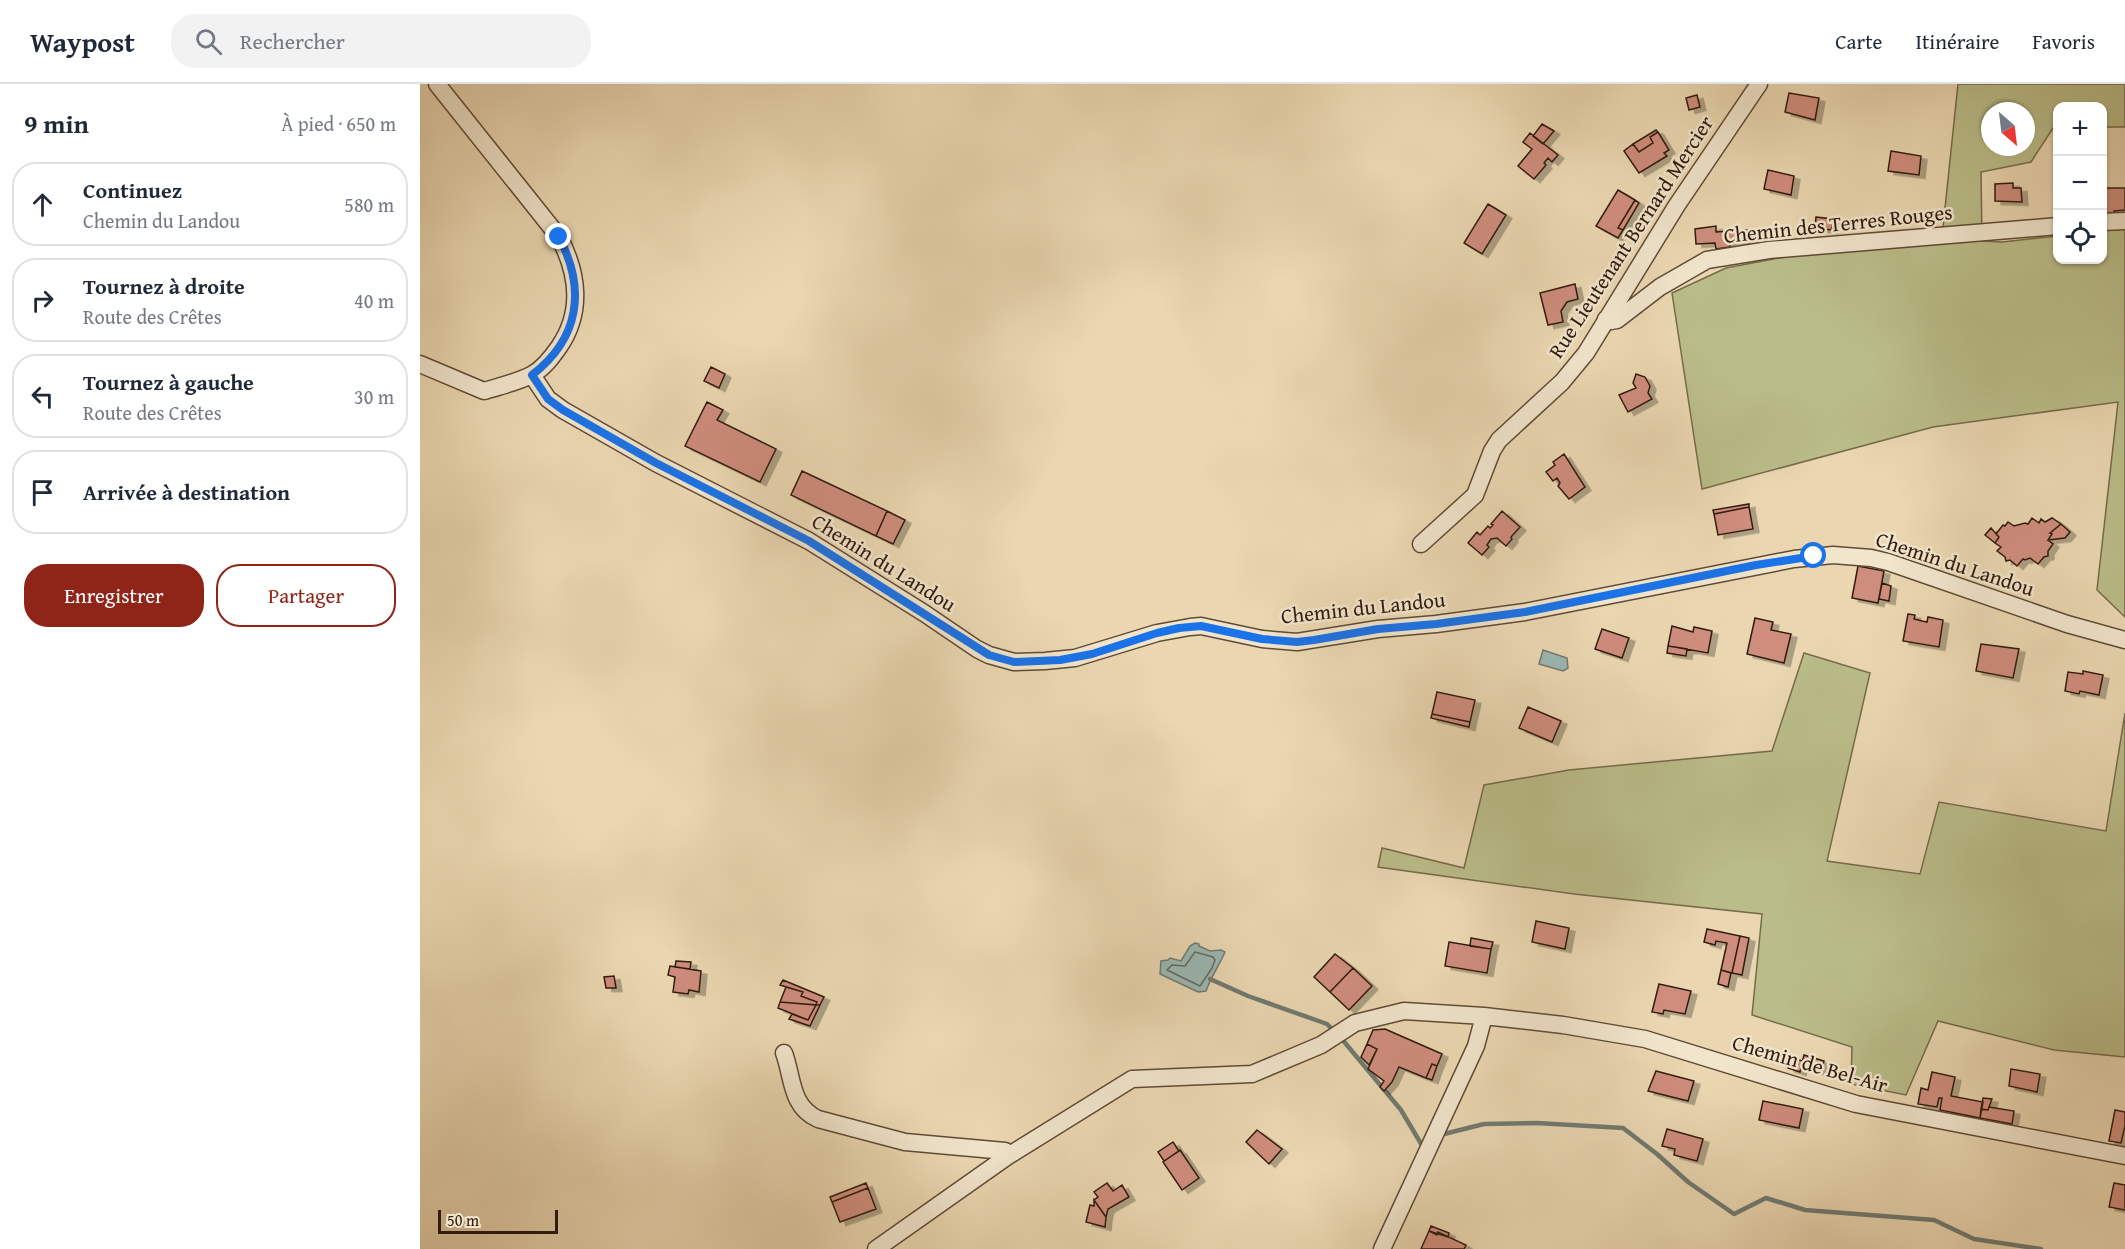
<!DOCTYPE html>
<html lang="fr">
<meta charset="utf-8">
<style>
body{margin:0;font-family:"Gentium Book Plus",serif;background:#f2f2f3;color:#1f2937}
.controls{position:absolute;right:18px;top:18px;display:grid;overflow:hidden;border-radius:12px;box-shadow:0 2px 4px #0004}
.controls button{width:54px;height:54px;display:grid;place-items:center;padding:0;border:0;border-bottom:2px solid #e0e1e3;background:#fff;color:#1f2937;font:30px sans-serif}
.compass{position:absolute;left:1561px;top:18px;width:54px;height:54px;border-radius:50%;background:#fff;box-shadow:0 2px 4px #0004;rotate:152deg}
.scale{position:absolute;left:18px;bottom:15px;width:120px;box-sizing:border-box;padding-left:6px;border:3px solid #321c0d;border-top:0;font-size:16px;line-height:21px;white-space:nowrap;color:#321c0d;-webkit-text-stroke:4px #f1e5cc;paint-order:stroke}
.stop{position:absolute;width:18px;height:18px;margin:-14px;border:4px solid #1a73e8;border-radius:50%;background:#fff}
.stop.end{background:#1a73e8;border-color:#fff;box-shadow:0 2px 6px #0008}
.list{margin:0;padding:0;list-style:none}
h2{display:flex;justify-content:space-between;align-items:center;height:78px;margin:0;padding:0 24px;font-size:26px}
h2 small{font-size:20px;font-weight:400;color:#747a83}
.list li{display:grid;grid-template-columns:39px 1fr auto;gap:18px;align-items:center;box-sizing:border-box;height:84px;margin:0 12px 12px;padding:0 12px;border:2px solid #e0e1e3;border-radius:24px}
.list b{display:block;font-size:22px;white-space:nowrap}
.list p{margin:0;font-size:20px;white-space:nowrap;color:#747a83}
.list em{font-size:20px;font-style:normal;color:#747a83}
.actions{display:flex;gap:12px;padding:18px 24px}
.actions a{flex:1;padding:14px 0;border:2px solid #8f2418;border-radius:24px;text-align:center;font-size:21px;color:#8f2418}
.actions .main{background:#8f2418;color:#fff}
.icon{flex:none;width:33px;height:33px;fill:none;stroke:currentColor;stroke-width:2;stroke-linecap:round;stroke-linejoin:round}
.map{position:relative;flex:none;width:1705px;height:1165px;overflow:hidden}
header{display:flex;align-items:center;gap:36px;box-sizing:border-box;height:84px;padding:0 30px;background:#fff;border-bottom:2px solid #e0e1e3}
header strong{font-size:28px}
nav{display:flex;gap:33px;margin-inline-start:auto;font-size:21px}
.search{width:420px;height:54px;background:#f2f2f3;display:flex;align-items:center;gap:15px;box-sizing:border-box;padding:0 21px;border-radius:24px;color:#747a83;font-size:22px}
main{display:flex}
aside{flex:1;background:#fff}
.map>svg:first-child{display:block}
.green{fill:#babd89;stroke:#766c4b;stroke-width:1.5;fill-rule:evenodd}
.water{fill:#9ab8b4;stroke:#707a71;stroke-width:1.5}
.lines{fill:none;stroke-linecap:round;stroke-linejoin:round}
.shore{stroke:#666a60;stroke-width:1.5}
.stream{stroke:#707a71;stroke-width:4.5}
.building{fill:#cf8d7d;stroke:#321c0d;stroke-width:1.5;filter:url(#shadow)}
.street-casing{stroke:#604b36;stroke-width:19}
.street{stroke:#f1e5cc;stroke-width:16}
.route{stroke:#1a73e8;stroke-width:8}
.labels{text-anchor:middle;stroke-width:5;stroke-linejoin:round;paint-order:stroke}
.street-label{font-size:21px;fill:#321c0d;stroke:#f1e5cc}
</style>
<header>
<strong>Waypost</strong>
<div class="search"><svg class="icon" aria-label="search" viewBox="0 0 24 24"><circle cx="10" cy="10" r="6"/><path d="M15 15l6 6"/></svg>Rechercher</div>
<nav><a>Carte</a><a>Itinéraire</a><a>Favoris</a></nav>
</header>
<main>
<aside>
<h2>9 min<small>À pied · 650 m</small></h2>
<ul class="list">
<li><svg class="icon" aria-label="ahead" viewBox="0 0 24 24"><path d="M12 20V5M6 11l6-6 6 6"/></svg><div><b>Continuez</b><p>Chemin du Landou</p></div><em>580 m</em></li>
<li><svg class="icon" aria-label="right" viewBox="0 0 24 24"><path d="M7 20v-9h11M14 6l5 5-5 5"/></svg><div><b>Tournez à droite</b><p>Route des Crêtes</p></div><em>40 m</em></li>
<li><svg class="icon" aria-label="left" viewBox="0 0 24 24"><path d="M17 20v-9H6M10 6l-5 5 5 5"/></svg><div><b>Tournez à gauche</b><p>Route des Crêtes</p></div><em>30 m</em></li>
<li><svg class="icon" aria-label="arrive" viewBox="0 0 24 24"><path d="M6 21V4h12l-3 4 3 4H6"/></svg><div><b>Arrivée à destination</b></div></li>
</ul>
<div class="actions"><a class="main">Enregistrer</a><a>Partager</a></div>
</aside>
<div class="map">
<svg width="1705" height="1165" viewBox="0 0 1705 1165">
<defs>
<filter id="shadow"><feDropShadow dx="6" dy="3.5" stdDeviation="0" flood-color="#0004"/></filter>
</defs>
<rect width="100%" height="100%" fill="#ead7b1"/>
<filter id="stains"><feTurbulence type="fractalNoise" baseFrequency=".00333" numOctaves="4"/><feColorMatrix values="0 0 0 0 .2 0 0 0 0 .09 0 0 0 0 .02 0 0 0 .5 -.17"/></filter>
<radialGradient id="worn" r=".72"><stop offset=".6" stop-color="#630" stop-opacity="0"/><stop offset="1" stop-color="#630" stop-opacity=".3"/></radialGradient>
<!-- green -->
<path class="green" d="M 1538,0 L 1705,0 L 1705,43 L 1683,43 L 1682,22 L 1638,22 L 1637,44 L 1633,44 L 1611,78 L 1561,88 L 1562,157 L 1582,158 L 1637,152 L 1638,176 L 1682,176 L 1683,147 L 1705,144 L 1705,533 L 1677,506 L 1698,318 L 1513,343 L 1282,405 L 1252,209 L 1306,184 L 1523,143 ZM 1570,27 L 1606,27 L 1606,63 L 1570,63 Z
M 1384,569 L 1450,589 L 1407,777 L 1500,790 L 1519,718 L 1686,747 L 1705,629 L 1705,973 L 1634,966 L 1518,937 L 1486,1011 L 1431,1000 L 1432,963 L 1332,931 L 1342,830 L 1154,810 L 958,783 L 962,764 L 1044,784 L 1064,701 L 1149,686 L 1352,667 Z"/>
<!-- water -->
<path class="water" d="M 1123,566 L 1147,574 L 1148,584 L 1143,587 L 1119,580 Z
M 775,859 L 779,860 L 779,862 L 790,867 L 801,866 L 805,868 C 799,882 791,893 786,907 L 778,908 L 740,890 L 741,877 L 748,876 L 750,874 L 761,877 L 770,862 Z"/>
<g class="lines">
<!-- shore -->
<path class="shore" d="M 775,868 L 793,873 L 795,876 L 792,884 L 780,902 L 747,886 L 752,881 L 765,882 Z"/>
<!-- stream -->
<path class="stream" d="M 790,895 L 828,912 L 907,940 L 912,945
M 921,954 L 981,1026 L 1003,1063
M 1024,1050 L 1064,1040 L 1117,1039 L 1203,1044 L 1237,1070 L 1268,1098 L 1314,1130 L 1346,1114 L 1385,1126 L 1514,1136 L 1554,1155 L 1621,1165"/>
</g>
<!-- building -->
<path class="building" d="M 1369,9 L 1399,14 L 1395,36 L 1365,28 Z
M 1277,11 L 1280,23 L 1269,26 L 1266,14 Z
M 1122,40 L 1134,47 L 1123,60 L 1113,52 Z
M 1236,46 L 1238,48 L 1230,53 L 1233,59 L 1219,68 L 1213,60 Z
M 1238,48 L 1249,66 L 1244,69 L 1247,72 L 1219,89 L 1204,67 L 1213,60 L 1219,68 L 1233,59 L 1230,53 Z
M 1110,49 L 1138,71 L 1132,78 L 1128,74 L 1124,79 L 1126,81 L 1114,95 L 1098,82 L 1112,65 L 1103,58 Z
M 1471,67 L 1501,72 L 1499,91 L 1468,87 Z
M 1348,86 L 1374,92 L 1371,111 L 1344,105 Z
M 1593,99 L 1593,104 L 1601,104 L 1602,118 L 1575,117 L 1575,100 Z
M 1682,104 L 1705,104 L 1705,126 L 1694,127 L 1694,129 L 1684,129 L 1682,131 Z
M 1198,106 L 1215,116 L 1198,144 L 1203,146 L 1198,154 L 1176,142 Z
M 1215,116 L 1219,119 L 1203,146 L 1198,144 Z
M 1068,120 L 1086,131 L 1062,170 L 1044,159 Z
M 1396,133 L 1413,135 L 1412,146 L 1395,144 Z
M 1296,142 L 1296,148 L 1328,146 L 1327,156 L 1310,157 L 1310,163 L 1296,165 L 1295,159 L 1276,160 L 1275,145 Z
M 1155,200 L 1158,215 L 1147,218 L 1141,227 L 1143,238 L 1128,241 L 1120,209 Z
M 291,283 L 305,290 L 299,304 L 284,297 Z
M 1216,290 L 1225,293 L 1230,302 L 1228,309 L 1232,315 L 1208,328 L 1199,311 L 1216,304 L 1213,299 Z
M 287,318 L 303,326 L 297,336 L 356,365 L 340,398 L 265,362 Z
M 1144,370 L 1165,403 L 1149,415 L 1138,402 L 1140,399 L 1137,394 L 1133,397 L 1126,388 L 1135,381 L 1133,378 Z
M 382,387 L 467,427 L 456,452 L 371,411 Z
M 1329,420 L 1329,423 L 1294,430 L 1293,426 Z
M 1329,423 L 1333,445 L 1298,451 L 1294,430 Z
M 467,427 L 485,436 L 473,460 L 456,452 Z
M 1082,427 L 1100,443 L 1091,453 L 1092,455 L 1086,462 L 1077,454 L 1071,455 L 1067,461 L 1069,463 L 1062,471 L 1048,459 L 1057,448 L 1060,451 L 1068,442 L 1070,444 L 1073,441 L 1071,440 Z
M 1612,434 L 1619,439 L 1621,435 L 1625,438 L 1632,434 L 1641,440 L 1630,449 L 1632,450 L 1628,456 L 1633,460 L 1628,467 L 1628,472 L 1624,473 L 1618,480 L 1610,474 L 1605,476 L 1603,475 L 1597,482 L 1590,476 L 1586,477 L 1585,473 L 1577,467 L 1581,463 L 1575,459 L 1579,453 L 1576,450 L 1583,441 L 1585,442 L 1588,438 L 1594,442 L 1605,439 L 1608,440 Z
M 1641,440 L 1650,448 L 1645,454 L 1628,456 L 1632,450 L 1630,449 Z
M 1571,444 L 1579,453 L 1575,459 L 1565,451 Z
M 1438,482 L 1464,487 L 1458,519 L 1432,514 Z
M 1462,499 L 1471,502 L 1469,517 L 1459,515 Z
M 1488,530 L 1495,531 L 1494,535 L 1502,537 L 1507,538 L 1508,533 L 1523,536 L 1519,563 L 1483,557 Z
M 1335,534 L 1353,538 L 1351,546 L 1371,550 L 1364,579 L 1327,570 Z
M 1252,542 L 1273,548 L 1274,543 L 1292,547 L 1288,569 L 1248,562 Z
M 1182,545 L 1209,554 L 1202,574 L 1175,565 Z
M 1561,560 L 1599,565 L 1593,594 L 1556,587 Z
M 1248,562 L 1267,565 L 1266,572 L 1247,569 Z
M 1663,587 L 1683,591 L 1679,611 L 1660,607 L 1659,610 L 1645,607 L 1648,588 L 1663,590 Z
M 1017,608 L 1055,616 L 1050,638 L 1012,630 Z
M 1108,623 L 1141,637 L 1132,658 L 1099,644 Z
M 1012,630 L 1050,638 L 1049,643 L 1011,634 Z
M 1116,837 L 1149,844 L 1145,865 L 1112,858 Z
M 1287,845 L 1320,852 L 1312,889 L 1301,886 L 1307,859 L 1296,857 L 1295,861 L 1284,858 Z
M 1320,852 L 1329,854 L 1322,891 L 1312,889 Z
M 1051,854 L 1073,858 L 1071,865 L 1050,862 Z
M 1029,858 L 1071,865 L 1067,889 L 1025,882 Z
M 915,870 L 933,884 L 910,908 L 894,893 Z
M 256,877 L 271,878 L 270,885 L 255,883 Z
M 250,882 L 281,887 L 279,908 L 269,906 L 268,910 L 253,908 L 255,893 L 248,891 Z
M 933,884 L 952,902 L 929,926 L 910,908 Z
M 1301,886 L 1311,889 L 1308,903 L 1298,900 Z
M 194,892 L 196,904 L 186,904 L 184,893 Z
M 363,896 L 404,913 L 400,921 L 396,921 L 397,918 L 381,912 L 383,908 L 360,901 Z
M 1239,900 L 1271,907 L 1265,930 L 1244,926 L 1243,930 L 1232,928 Z
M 366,903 L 383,908 L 381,912 L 397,918 L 396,921 L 360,918 Z
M 360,918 L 396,921 L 388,936 L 358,924 Z
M 396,921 L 400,921 L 390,942 L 369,935 L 372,930 L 388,936 Z
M 965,945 L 1022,970 L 1017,982 L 1012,980 L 1006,994 L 979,983 L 972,998 L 964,1007 L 960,1003 L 964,997 L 948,985 L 957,965 L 947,960 L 953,946 Z
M 947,960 L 957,965 L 949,981 L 941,973 Z
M 1384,971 L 1404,977 L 1401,988 L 1381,983 Z
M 1371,974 L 1383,977 L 1380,988 L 1368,984 Z
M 1012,980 L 1017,982 L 1012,996 L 1006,994 Z
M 1591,985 L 1620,990 L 1617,1008 L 1589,1002 Z
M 1236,987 L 1274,997 L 1268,1017 L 1228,1007 Z
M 1512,988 L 1535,993 L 1531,1012 L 1563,1018 L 1560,1034 L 1520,1026 L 1522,1014 L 1519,1014 L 1517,1023 L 1498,1020 L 1501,1004 L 1508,1006 Z
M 1563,1014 L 1572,1015 L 1568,1026 L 1561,1025 Z
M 1343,1017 L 1383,1025 L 1379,1044 L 1339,1036 Z
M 1569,1023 L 1594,1027 L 1592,1040 L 1560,1034 L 1561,1025 L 1568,1026 Z
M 1695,1026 L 1705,1028 L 1705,1042 L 1701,1059 L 1689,1057 Z
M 1247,1045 L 1283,1055 L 1277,1077 L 1254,1071 L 1255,1065 L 1242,1062 Z
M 837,1046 L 862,1065 L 849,1080 L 826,1058 Z
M 753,1058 L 759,1067 L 744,1077 L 738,1068 Z
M 760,1066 L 779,1094 L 762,1106 L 743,1078 Z
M 446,1099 L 448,1104 L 412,1118 L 410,1113 Z
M 687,1099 L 693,1107 L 702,1101 L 709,1113 L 688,1125 L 686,1133 L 674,1116 L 678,1113 L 674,1108 Z
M 1694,1099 L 1705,1101 L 1705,1126 L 1689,1123 Z
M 448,1104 L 456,1125 L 420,1138 L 412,1118 Z
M 674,1116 L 686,1133 L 685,1143 L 666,1138 L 670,1121 L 674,1122 Z
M 1011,1142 L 1029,1149 L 1028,1153 L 1009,1147 Z
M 1009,1147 L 1017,1151 L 1018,1148 L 1046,1161 L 1044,1165 L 1001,1165 Z"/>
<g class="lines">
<defs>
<path id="street" d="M 1682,138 L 1705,137
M 1186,235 L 1191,237 L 1197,236 L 1240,203 L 1287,176 L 1349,166 L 1638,142
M 0,280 L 64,307 C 80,302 99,298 113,290 C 124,284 132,273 139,263 C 163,228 158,189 139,153 L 17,0
M 112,291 L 128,315 L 143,326 L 236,379 L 389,457 L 504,529 L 557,565 L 569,571 L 594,578 L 625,577 L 655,574 L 737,549 L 770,543 L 781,542 L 842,555 L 877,558 L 958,545 L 1016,540 L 1105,528 L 1374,475 L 1413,471 L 1451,474 L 1468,478 L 1647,540 L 1705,556
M 1001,460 L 1055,411 L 1072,367 L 1079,356 L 1142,298 L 1166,269 L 1257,121 L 1339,0
M 364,969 C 373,993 370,1022 398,1035 L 485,1058 L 585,1067 L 588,1072
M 456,1165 L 588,1072 L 712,995 L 832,990 L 901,961 L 935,939 L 984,927 L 1064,932 L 1143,941 L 1225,955 L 1436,1020 L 1705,1072
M 962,1165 L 1056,962 L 1064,932"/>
</defs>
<!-- street casing -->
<use href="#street" class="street-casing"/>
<!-- street -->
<use href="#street" class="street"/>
</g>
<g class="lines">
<!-- route -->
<path class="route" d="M 139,153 C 166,205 160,254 112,291 L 128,315 L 143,326 L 236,379 L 389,457 L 569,571 L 594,578 L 640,576 L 672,570 L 737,549 L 759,544 L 781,542 L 842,555 L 877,558 L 894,556 L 958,545 L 1016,540 L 1105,528 L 1336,481 L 1394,472"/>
</g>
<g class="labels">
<!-- street labels -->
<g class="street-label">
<text transform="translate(1418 140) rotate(-6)" y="7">Chemin des Terres Rouges</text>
<text transform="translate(1211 153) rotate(-57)" y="7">Rue Lieutenant Bernard Mercier</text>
<text transform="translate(464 479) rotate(32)" y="7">Chemin du Landou</text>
<text transform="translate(1535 480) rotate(18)" y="7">Chemin du Landou</text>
<text transform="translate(943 524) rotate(-6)" y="7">Chemin du Landou</text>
<text transform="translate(1390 980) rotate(16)" y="7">Chemin de Bel-Air</text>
</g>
</g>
<rect width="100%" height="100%" filter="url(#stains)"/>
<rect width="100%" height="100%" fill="url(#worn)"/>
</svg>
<div class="controls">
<button>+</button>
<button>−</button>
<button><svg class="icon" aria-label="locate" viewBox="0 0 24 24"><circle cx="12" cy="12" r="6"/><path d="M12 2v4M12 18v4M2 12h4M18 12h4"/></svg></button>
</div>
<svg class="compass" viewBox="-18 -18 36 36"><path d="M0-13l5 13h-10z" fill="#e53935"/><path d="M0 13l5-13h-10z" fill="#747a83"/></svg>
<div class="scale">50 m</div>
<div class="stop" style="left:1394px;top:472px"></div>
<div class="stop end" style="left:139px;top:153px"></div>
</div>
</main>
